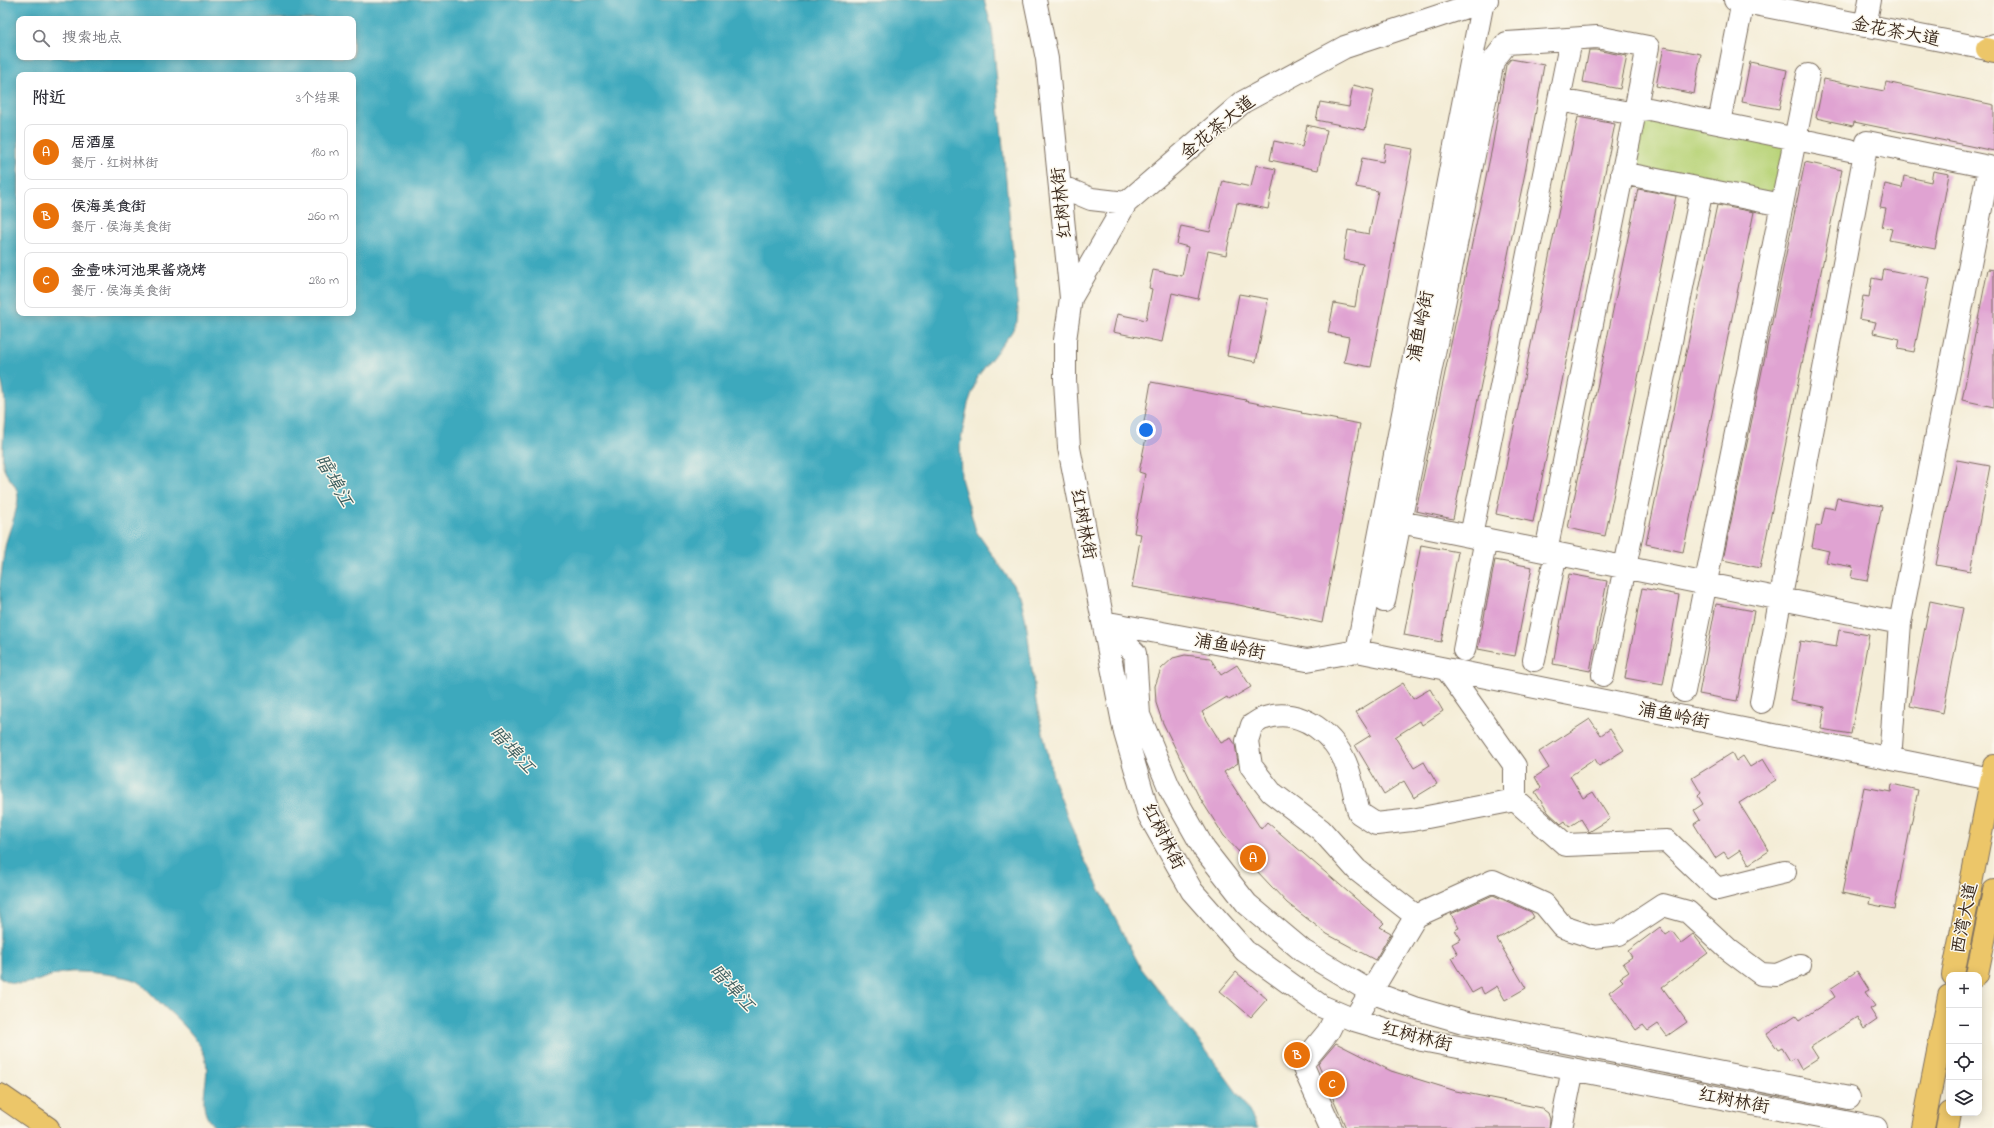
<!DOCTYPE html>
<html lang="zh">
<meta charset="utf-8">
<style>
body{margin:0;font-family:"Indie Flower","LXGW WenKai TC",sans-serif;background:#f7f7f7;color:#2b2b33}
.controls{position:absolute;right:12px;bottom:12px;display:grid;overflow:hidden;border-radius:8px;box-shadow:0 2px 10px #0003}
.controls button{width:36px;height:36px;display:grid;place-items:center;padding:0;border:0;border-bottom:1px solid #e1e1e2;background:#fff;color:#2b2b33;font:20px sans-serif}
.you{position:absolute;left:1146px;top:430px;width:14px;height:14px;margin:-10px;border:3px solid #fff;border-radius:50%;background:#1a73e8;box-shadow:0 0 0 6px #1a73e833}
.badge{display:grid;place-items:center;width:26px;height:26px;border-radius:50%;background:#2563eb;color:#fff;font-size:13px;font-weight:700}
.pin{position:absolute;translate:-50% -50%;border:2px solid #fff;box-shadow:0 1px 4px #0006}
.list{margin:0;padding:0;list-style:none}
h2{display:flex;justify-content:space-between;align-items:center;height:52px;margin:0;padding:0 16px;font-size:17px}
h2 small{font-size:13px;font-weight:400;color:#7c7c81}
.list li{display:grid;grid-template-columns:26px 1fr auto;gap:12px;align-items:center;box-sizing:border-box;height:56px;margin:0 8px 8px;padding:0 8px;border:1px solid #e1e1e2;border-radius:8px}
.list b{display:block;font-size:15px;white-space:nowrap}
.list p{margin:0;font-size:13px;white-space:nowrap;color:#7c7c81}
.list em{font-size:13px;font-style:normal;color:#7c7c81}
.icon{flex:none;width:22px;height:22px;fill:none;stroke:currentColor;stroke-width:2;stroke-linecap:round;stroke-linejoin:round}
.map{position:relative;flex:none;width:1994px;height:1128px;overflow:hidden}
.search{position:absolute;background:#fff;box-shadow:0 2px 10px #0003;left:16px;top:16px;width:340px;height:44px;display:flex;align-items:center;gap:10px;box-sizing:border-box;padding:0 14px;border-radius:8px;color:#7c7c81;font-size:15px}
.panel{position:absolute;background:#fff;box-shadow:0 2px 10px #0003;left:16px;top:72px;width:340px;height:244px;border-radius:8px}
.map>svg:first-child{display:block}
.green{fill:#bad47a;stroke:#7a7f4c}
.water{fill:#3ea9bd;stroke:#3c6a6e;fill-rule:evenodd}
.building{fill:#e0a3d2}
.lines{fill:none;stroke-linecap:round;stroke-linejoin:round}
.minor-casing{stroke:#7c6e5f;stroke-width:24}
.major-casing{stroke:#7c6e5f;stroke-width:24}
.minor{stroke:#fff;stroke-width:22}
.major{stroke:#ecc669;stroke-width:22}
.labels{text-anchor:middle;stroke-width:3;stroke-linejoin:round;paint-order:stroke}
.street-label{font-size:18px;fill:#3b2a1e;stroke:#fbf7ec}
.water-label{font-size:19px;font-style:italic;fill:#3c5d5e;stroke:#fbf7ec}
</style>
<div class="map">
<svg width="1994" height="1128" viewBox="0 0 1994 1128">
<rect width="100%" height="100%" fill="#fbf7ec"/>
<filter id="ink" filterUnits="userSpaceOnUse"><feTurbulence type="fractalNoise" baseFrequency=".025" numOctaves="2"/><feDisplacementMap in="SourceGraphic" scale="8" xChannelSelector="R" yChannelSelector="G"/><feConvolveMatrix kernelMatrix="1 2 1 2 8 2 1 2 1" color-interpolation-filters="sRGB"/></filter>
<filter id="wash" filterUnits="userSpaceOnUse"><feTurbulence type="fractalNoise" baseFrequency=".012" numOctaves="4" result="noise"/><feDisplacementMap in="SourceGraphic" scale="16" xChannelSelector="R" yChannelSelector="G"/><feGaussianBlur stdDeviation="0.9" result="paint"/><feColorMatrix in="noise" values="0 0 0 0 0 0 0 0 0 0 0 0 0 0 0 0 0 1.4 0 .05"/><feComposite in="paint" operator="in"/></filter>
<g filter="url(#wash)">
<rect width="100%" height="100%" fill="#f4edd7"/>
<!-- green -->
<path class="green" d="M 1644,116 L 1787,146 L 1777,197 L 1634,167 Z"/>
<!-- water -->
<path class="water" d="M 0,0 L 984,0 L 992,28 L 1018,311 L 1017,322 L 1011,333 L 978,376 L 968,404 L 960,444 L 961,478 L 976,531 L 1020,595 L 1026,621 L 1036,702 L 1054,781 L 1083,857 L 1141,968 L 1205,1049 L 1244,1102 L 1258,1128 L 216,1128 C 191,1108 214,1079 204,1054 C 195,1032 172,1015 156,999 C 150,993 145,986 138,982 C 128,975 82,971 69,972 C 46,974 21,994 0,977 L 0,584 C 2,570 3,555 6,542 C 10,528 17,512 18,498 C 18,482 5,479 3,465 C 0,436 11,407 0,378 ZM 19,19 L 353,19 L 353,57 L 19,57 ZM 19,75 L 353,75 L 353,313 L 19,313 Z"/>
<g id="blocks">
<!-- building -->
<path class="building" d="M 1664,47 L 1701,54 L 1694,94 L 1656,86 Z
M 1589,50 L 1596,50 L 1627,56 L 1620,89 L 1583,82 Z
M 1511,59 L 1544,65 L 1525,173 L 1453,519 L 1416,511 L 1492,148 L 1506,65 Z
M 1750,62 L 1787,70 L 1779,109 L 1742,102 Z
M 1824,79 L 1884,91 L 1886,82 L 1994,105 L 1994,151 L 1854,122 L 1853,126 L 1816,118 Z
M 1353,85 L 1374,90 L 1365,130 L 1316,120 L 1320,102 L 1349,107 Z
M 1578,117 L 1615,124 L 1533,522 L 1496,514 Z
M 1307,125 L 1327,130 L 1318,170 L 1270,160 L 1274,141 L 1302,147 Z
M 1386,144 L 1413,149 L 1371,367 L 1344,362 L 1349,337 L 1328,333 L 1334,303 L 1355,307 L 1358,289 L 1363,264 L 1343,260 L 1348,230 L 1369,234 L 1378,191 L 1356,187 L 1362,158 L 1383,162 Z
M 1805,162 L 1842,170 L 1760,568 L 1723,560 Z
M 1256,165 L 1276,169 L 1268,209 L 1237,203 L 1226,255 L 1208,251 L 1198,299 L 1172,293 L 1162,342 L 1113,332 L 1117,314 L 1146,320 L 1152,289 L 1149,288 L 1153,270 L 1182,276 L 1188,247 L 1177,244 L 1181,226 L 1210,232 L 1223,181 L 1251,187 Z
M 1933,171 L 1949,174 L 1935,249 L 1889,240 L 1892,229 L 1882,227 L 1886,208 L 1880,207 L 1885,184 L 1902,188 L 1904,176 L 1931,182 Z
M 1638,189 L 1676,196 L 1605,536 L 1568,528 Z
M 1717,205 L 1754,212 L 1683,552 L 1646,544 Z
M 1884,269 L 1929,278 L 1914,352 L 1898,349 L 1900,339 L 1873,333 L 1876,322 L 1859,319 L 1863,296 L 1869,297 L 1872,278 L 1882,280 Z
M 1988,269 L 1994,270 L 1994,407 L 1962,400 Z
M 1239,294 L 1268,299 L 1256,362 L 1227,356 Z
M 1151,382 L 1246,400 L 1245,401 L 1302,412 L 1301,413 L 1360,424 L 1322,623 L 1234,604 L 1132,587 L 1141,534 L 1134,533 L 1145,474 L 1139,472 L 1149,423 L 1144,422 Z
M 1957,460 L 1990,466 L 1970,571 L 1936,565 Z
M 1837,498 L 1882,506 L 1867,581 L 1851,578 L 1853,567 L 1826,562 L 1829,551 L 1812,547 L 1816,525 L 1821,526 L 1825,507 L 1834,509 Z
M 1421,545 L 1458,552 L 1441,642 L 1404,635 Z
M 1495,560 L 1532,567 L 1515,656 L 1478,649 Z
M 1569,574 L 1607,581 L 1590,671 L 1553,664 Z
M 1642,588 L 1679,595 L 1663,685 L 1625,678 Z
M 1930,601 L 1963,608 L 1943,713 L 1910,706 Z
M 1716,604 L 1754,611 L 1737,701 L 1699,694 Z
M 1839,630 L 1869,635 L 1851,734 L 1821,729 L 1825,707 L 1790,701 L 1800,641 L 1836,647 Z
M 1185,655 L 1210,658 L 1221,675 L 1237,665 L 1251,687 L 1229,700 L 1227,697 L 1202,712 L 1221,743 L 1231,738 L 1235,744 L 1238,763 L 1224,772 L 1261,829 L 1267,822 L 1384,923 L 1380,927 L 1391,933 L 1375,960 L 1327,934 L 1287,903 L 1224,836 L 1198,795 L 1162,721 L 1156,703 L 1155,686 L 1161,669 L 1173,658 Z
M 1403,683 L 1413,699 L 1430,689 L 1443,711 L 1422,725 L 1420,721 L 1395,737 L 1414,768 L 1424,762 L 1437,784 L 1414,798 L 1404,781 L 1384,794 L 1355,745 L 1371,735 L 1356,712 Z
M 1590,719 L 1601,735 L 1610,729 L 1624,750 L 1599,766 L 1595,759 L 1570,776 L 1583,798 L 1593,792 L 1610,819 L 1589,832 L 1581,819 L 1569,827 L 1565,821 L 1561,824 L 1548,812 L 1535,792 L 1541,788 L 1535,777 L 1549,768 L 1539,752 Z
M 1732,753 L 1736,761 L 1743,756 L 1750,767 L 1763,759 L 1776,780 L 1739,803 L 1769,851 L 1749,864 L 1740,850 L 1728,858 L 1724,852 L 1715,858 L 1694,824 L 1700,820 L 1694,810 L 1703,804 L 1698,796 L 1701,793 L 1692,778 Z
M 1892,784 L 1918,790 L 1894,909 L 1869,904 L 1870,899 L 1842,893 L 1864,787 L 1891,792 Z
M 1493,895 L 1531,912 L 1534,917 L 1497,939 L 1526,988 L 1505,1000 L 1497,986 L 1484,994 L 1481,988 L 1472,993 L 1451,958 L 1458,954 L 1452,944 L 1461,939 L 1455,930 L 1459,928 L 1451,914 Z
M 1660,927 L 1666,935 L 1672,931 L 1681,943 L 1693,934 L 1708,953 L 1662,987 L 1687,1022 L 1667,1036 L 1658,1024 L 1648,1031 L 1643,1025 L 1636,1030 L 1609,992 L 1623,981 L 1620,978 L 1629,972 L 1623,963 L 1632,957 L 1628,951 Z
M 1857,971 L 1869,990 L 1865,992 L 1875,1006 L 1870,1009 L 1877,1020 L 1864,1029 L 1857,1017 L 1811,1047 L 1818,1058 L 1801,1069 L 1795,1058 L 1790,1061 L 1782,1048 L 1778,1050 L 1767,1034 L 1796,1015 L 1800,1020 L 1835,997 L 1830,989 Z
M 1236,972 L 1267,999 L 1251,1017 L 1220,991 Z
M 1336,1043 L 1391,1071 L 1456,1091 L 1541,1108 L 1548,1113 L 1550,1119 L 1549,1128 L 1346,1128 L 1318,1064 Z"/>
</g>
</g>
<g filter="url(#ink)">
<use href="#blocks" fill-opacity="0" stroke="#7c6e5f" stroke-width="1"/>
<g class="lines">
<defs>
<path id="minor" d="M 1035,0 L 1047,59 L 1071,298 L 1065,340 L 1065,380 L 1069,448 L 1125,733 L 1149,815 L 1192,891 L 1245,951 L 1321,1006 L 1354,1020 L 1422,1040 L 1876,1128
M 1735,0 L 1987,49 L 1994,46
M 1865,26 L 1870,0
M 1559,100 L 1624,112 L 1649,109 L 1850,150
M 1719,123 L 1743,1
M 1622,173 L 1782,205
M 1060,186 L 1091,199 L 1126,203
M 1071,298 L 1126,203 L 1243,102 L 1345,47 L 1487,0
M 1400,522 L 1900,623
M 1471,536 L 1571,40
M 1384,601 L 1493,61 L 1507,43 L 1597,37 L 1648,47 L 1546,551
M 1103,622 L 1135,653 L 1139,715 L 1169,787 L 1204,849 L 1247,904 L 1303,951 L 1371,992 L 1414,1008 L 1463,1022 L 1849,1098
M 1103,622 L 1307,660 L 1357,651 L 1991,779
M 1464,650 L 1486,539
M 1357,651 L 1483,1
M 1534,660 L 1556,553
M 1447,670 L 1515,766 L 1515,800
M 1603,675 L 1702,189
M 1684,691 L 1808,75
M 1761,702 L 1867,142 L 1989,167 L 1900,623 L 1891,746
M 1416,916 L 1357,870 L 1321,830 L 1271,792 L 1251,766 L 1247,741 L 1252,725 C 1256,723 1260,719 1265,718 C 1301,706 1337,736 1348,769 C 1353,783 1355,799 1359,813 L 1376,824 L 1412,820 L 1515,800 L 1566,845 L 1667,841 L 1717,889 L 1785,872
M 1354,1020 L 1416,916 L 1493,881 L 1544,904 L 1563,927 L 1593,937 L 1619,934 L 1663,905 L 1688,912 L 1729,950 L 1761,974 L 1777,975 L 1800,965
M 1331,1128 L 1302,1064 L 1328,1032 L 1337,1014
M 1561,1128 L 1573,1069"/>
<path id="major" d="M 1987,49 L 1994,51
M 1953,975 L 1994,766
M 1977,975 L 1994,891
M 0,1095 L 48,1128
M 1923,1128 L 1949,996
M 1947,1128 L 1950,1113"/>
</defs>
<!-- minor casing -->
<use href="#minor" class="minor-casing"/>
<!-- major casing -->
<use href="#major" class="major-casing"/>
<!-- minor -->
<use href="#minor" class="minor"/>
<!-- major -->
<use href="#major" class="major"/>
</g>
</g>
<g class="labels">
<!-- street labels -->
<g class="street-label">
<text transform="translate(1896 31) rotate(11)" y="6">金花茶大道</text>
<text transform="translate(1217 127) rotate(-39)" y="6">金花茶大道</text>
<text transform="translate(1061 203) rotate(-96)" y="6">红树林街</text>
<text transform="translate(1420 326) rotate(-79)" y="6">浦鱼岭街</text>
<text transform="translate(1084 524) rotate(79)" y="6">红树林街</text>
<text transform="translate(1230 646) rotate(11)" y="6">浦鱼岭街</text>
<text transform="translate(1674 715) rotate(11)" y="6">浦鱼岭街</text>
<text transform="translate(1164 836) rotate(63)" y="6">红树林街</text>
<text transform="translate(1964 918) rotate(-79)" y="6">西湾大道</text>
<text transform="translate(1417 1036) rotate(14)" y="6">红树林街</text>
<text transform="translate(1734 1100) rotate(11)" y="6">红树林街</text>
</g>
<!-- water labels -->
<g class="water-label">
<text transform="translate(335 480) rotate(60)" y="7">暗埠江</text>
<text transform="translate(513 749) rotate(47)" y="7">暗埠江</text>
<text transform="translate(733 987) rotate(47)" y="7">暗埠江</text>
</g>
</g>
</svg>
<div class="controls">
<button>+</button>
<button>−</button>
<button><svg class="icon" aria-label="locate" viewBox="0 0 24 24"><circle cx="12" cy="12" r="6"/><path d="M12 2v4M12 18v4M2 12h4M18 12h4"/></svg></button>
<button><svg class="icon" aria-label="layers" viewBox="0 0 24 24"><path d="M12 4l9 5-9 5-9-5zM3 14l9 5 9-5"/></svg></button>
</div>
<div class="you"></div>
<div class="pin badge" style="left:1253px;top:858px;background:#e8710a">A</div>
<div class="pin badge" style="left:1297px;top:1055px;background:#e8710a">B</div>
<div class="pin badge" style="left:1332px;top:1084px;background:#e8710a">C</div>
<div class="search"><svg class="icon" aria-label="search" viewBox="0 0 24 24"><circle cx="10" cy="10" r="6"/><path d="M15 15l6 6"/></svg>搜索地点</div>
<section class="panel">
<h2>附近<small>3个结果</small></h2>
<ul class="list">
<li><span class="badge" style="background:#e8710a">A</span><div><b>居酒屋</b><p>餐厅 · 红树林街</p></div><em>180 m</em></li>
<li><span class="badge" style="background:#e8710a">B</span><div><b>侯海美食街</b><p>餐厅 · 侯海美食街</p></div><em>260 m</em></li>
<li><span class="badge" style="background:#e8710a">C</span><div><b>金壹味河池果酱烧烤</b><p>餐厅 · 侯海美食街</p></div><em>280 m</em></li>
</ul>
</section>
</div>
